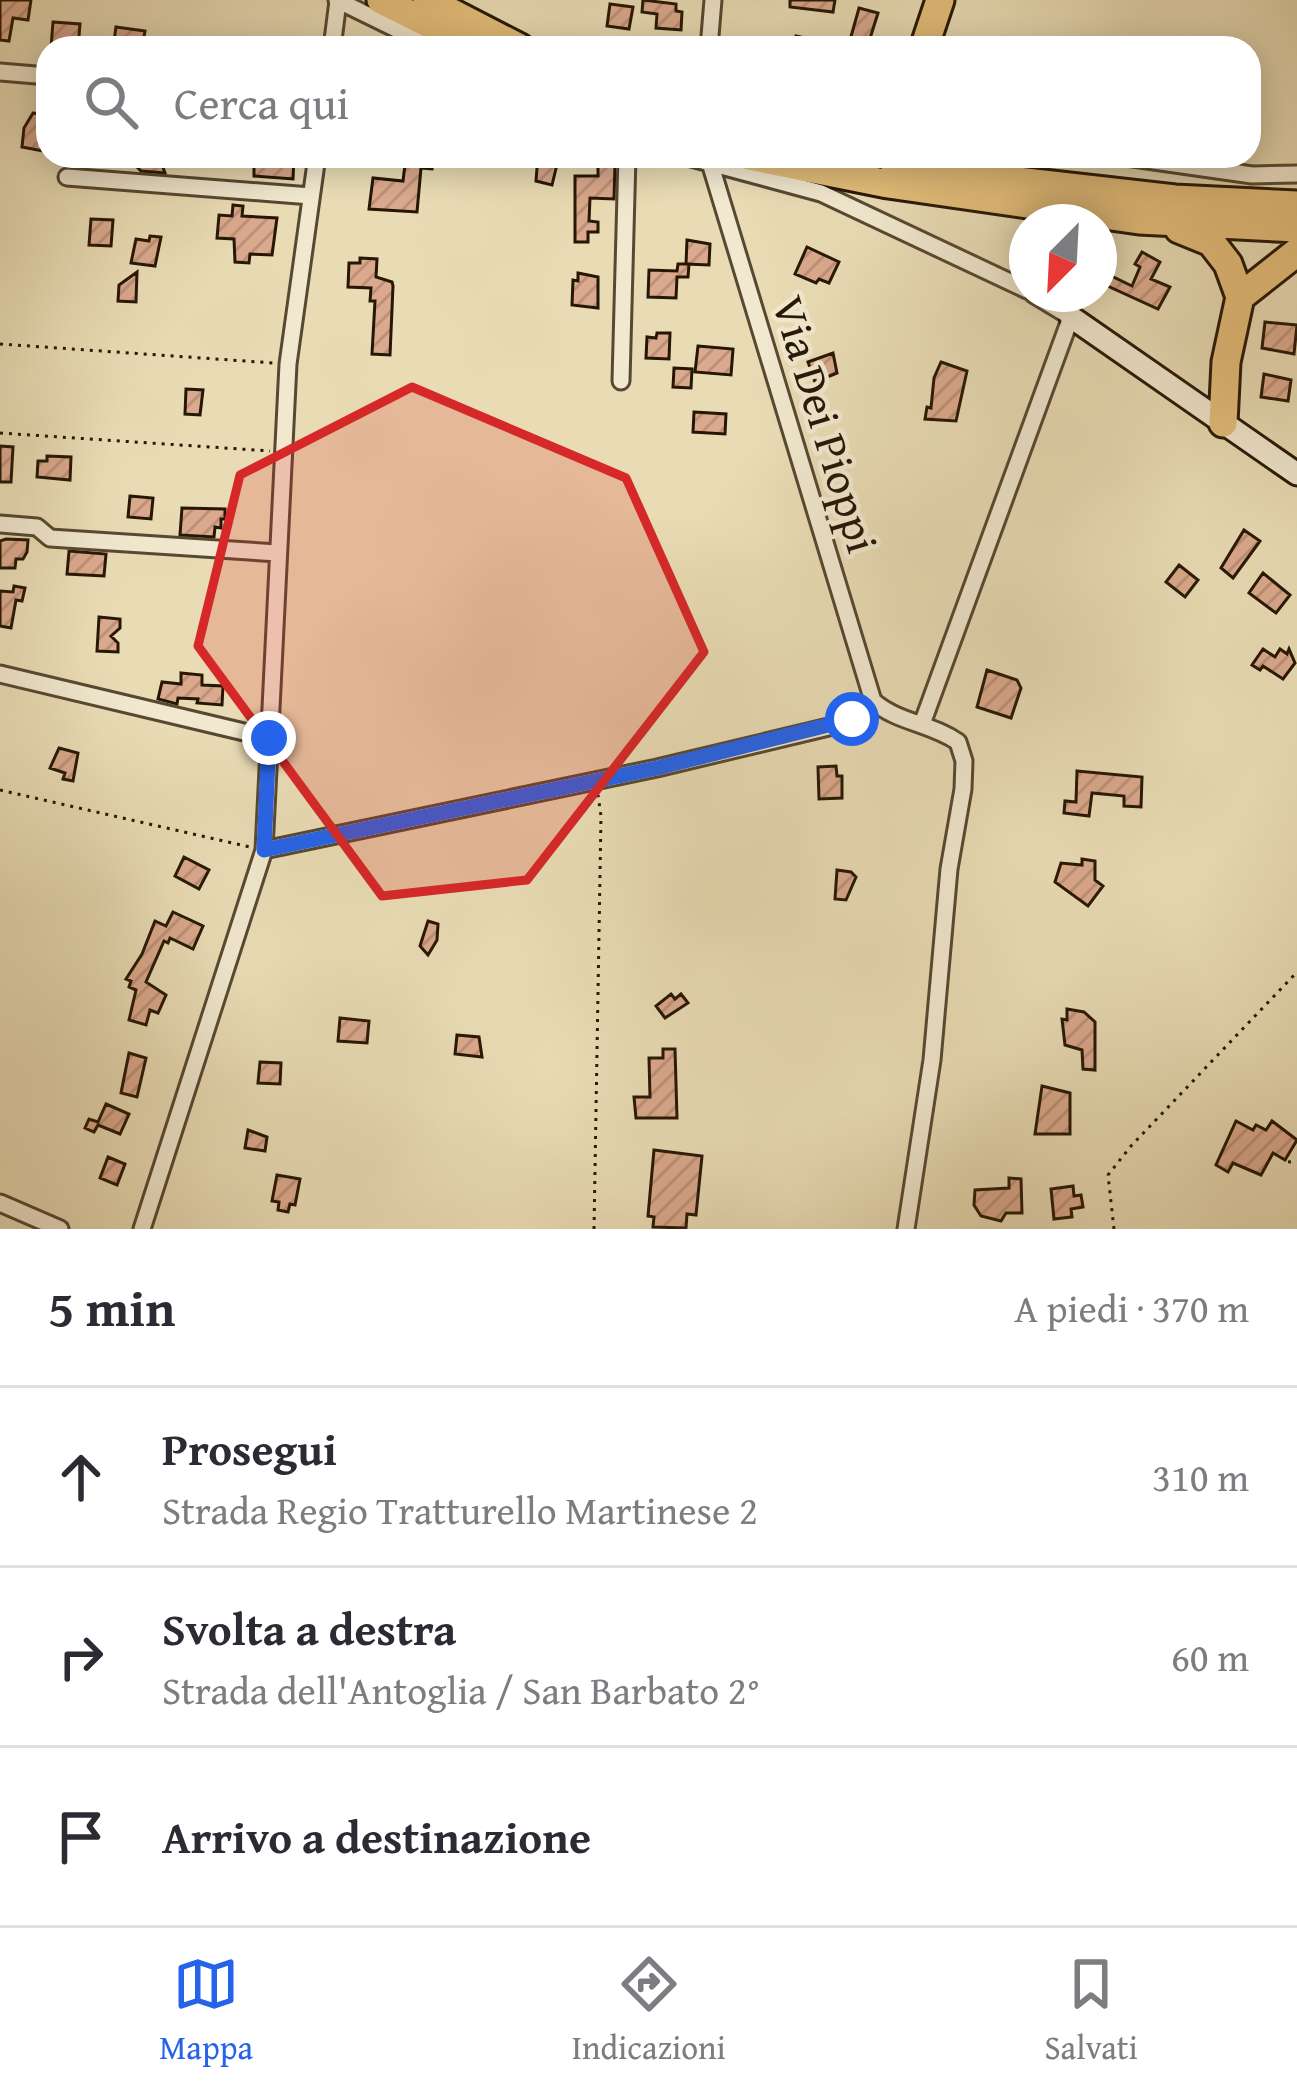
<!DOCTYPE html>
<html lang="it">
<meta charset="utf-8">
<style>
body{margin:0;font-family:"Gentium Book Plus",serif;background:#f2f2f3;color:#2b2b33}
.compass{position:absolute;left:1009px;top:204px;width:108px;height:108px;border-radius:50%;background:#fff;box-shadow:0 6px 30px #0003;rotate:204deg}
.stop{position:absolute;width:36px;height:36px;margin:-27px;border:9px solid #2563eb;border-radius:50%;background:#fff}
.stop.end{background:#2563eb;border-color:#fff;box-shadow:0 3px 12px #0008}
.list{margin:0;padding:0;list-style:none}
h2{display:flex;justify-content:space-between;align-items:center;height:156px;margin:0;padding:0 48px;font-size:51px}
h2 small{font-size:39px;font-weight:400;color:#7c7c81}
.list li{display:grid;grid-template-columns:78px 1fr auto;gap:36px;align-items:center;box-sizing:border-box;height:180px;padding:0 48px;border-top:3px solid #e1e1e2}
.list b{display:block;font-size:45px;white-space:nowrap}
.list p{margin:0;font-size:39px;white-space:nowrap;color:#7c7c81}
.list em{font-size:39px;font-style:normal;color:#7c7c81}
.icon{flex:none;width:66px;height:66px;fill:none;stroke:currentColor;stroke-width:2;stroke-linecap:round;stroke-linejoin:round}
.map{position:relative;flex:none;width:1297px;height:1229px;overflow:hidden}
.search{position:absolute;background:#fff;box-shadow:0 6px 30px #0003;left:36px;right:36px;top:36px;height:132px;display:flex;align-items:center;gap:30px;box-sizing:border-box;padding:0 42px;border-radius:36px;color:#7c7c81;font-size:45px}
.sheet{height:696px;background:#fff}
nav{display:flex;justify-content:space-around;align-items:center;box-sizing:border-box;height:168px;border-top:3px solid #e1e1e2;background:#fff;font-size:33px;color:#7c7c81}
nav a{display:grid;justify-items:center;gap:6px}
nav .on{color:#2563eb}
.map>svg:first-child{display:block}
.building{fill:url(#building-hatch);stroke:#261705;stroke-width:3}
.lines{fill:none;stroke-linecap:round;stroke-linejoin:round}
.street-casing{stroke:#574831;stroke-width:21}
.secondary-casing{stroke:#261705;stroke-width:27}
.highway-casing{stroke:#261705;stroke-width:33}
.path{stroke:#261705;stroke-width:3;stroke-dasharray:3 6;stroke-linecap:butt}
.street{stroke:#f1e8cf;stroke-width:15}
.secondary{stroke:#f1e8cf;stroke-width:21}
.highway{stroke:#e4be7a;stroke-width:27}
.route{stroke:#2563eb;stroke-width:15}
.marked{fill:#d62828;fill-opacity:0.2;stroke:#d62828;stroke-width:9;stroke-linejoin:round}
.labels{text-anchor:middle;stroke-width:9;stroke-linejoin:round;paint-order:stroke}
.street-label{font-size:45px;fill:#261705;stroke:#f1e8cf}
</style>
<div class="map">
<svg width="1297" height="1229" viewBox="0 0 1297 1229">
<defs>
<pattern id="building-hatch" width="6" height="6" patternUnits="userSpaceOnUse" patternTransform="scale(3)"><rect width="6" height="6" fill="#dba98d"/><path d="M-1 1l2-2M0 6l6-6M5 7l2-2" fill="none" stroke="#bc9178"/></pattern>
</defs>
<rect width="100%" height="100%" fill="#e9dcb5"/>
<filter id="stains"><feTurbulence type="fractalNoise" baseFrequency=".00167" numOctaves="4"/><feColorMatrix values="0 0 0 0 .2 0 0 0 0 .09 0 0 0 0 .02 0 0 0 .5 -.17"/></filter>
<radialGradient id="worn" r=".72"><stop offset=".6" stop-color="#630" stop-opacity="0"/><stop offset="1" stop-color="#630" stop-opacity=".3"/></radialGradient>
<!-- building -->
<path class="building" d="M 0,0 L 31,0 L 28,20 L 13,18 L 9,41 L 0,40 Z
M 643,0 L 676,4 L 676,11 L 682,12 L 681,30 L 656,28 L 657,14 L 642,12 Z
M 790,0 L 835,0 L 833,12 L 790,7 Z
M 610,4 L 633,7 L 629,29 L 607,26 Z
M 859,8 L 878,13 L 867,48 L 854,48 L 856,41 L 850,40 Z
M 53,22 L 80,24 L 78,48 L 51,48 Z
M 116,27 L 145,31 L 142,48 L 113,48 Z
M 796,36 L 828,43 L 828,48 L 793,48 Z
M 33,113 L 48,115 L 48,152 L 22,147 L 24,128 Z
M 135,156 L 159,156 L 165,173 L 141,171 L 131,161 Z
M 267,156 L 294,156 L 293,179 L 254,176 L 254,165 L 266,165 Z
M 406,156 L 434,156 L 432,169 L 421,168 L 417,212 L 369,209 L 373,178 L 403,181 Z
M 538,156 L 559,156 L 552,185 L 536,181 Z
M 598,165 L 615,165 L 614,199 L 590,198 L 589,221 L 598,222 L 598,232 L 588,232 L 588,242 L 575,242 L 575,176 L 598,176 Z
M 233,205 L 243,206 L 242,216 L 277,218 L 272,255 L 250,254 L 249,263 L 235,262 L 234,239 L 217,238 L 219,215 L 232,216 Z
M 91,219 L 113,220 L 111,246 L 89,245 Z
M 150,236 L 161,237 L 155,266 L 131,263 L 136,239 L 149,241 Z
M 687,240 L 710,244 L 709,265 L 686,264 Z
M 807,247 L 839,262 L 829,283 L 819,279 L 816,283 L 795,274 Z
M 1142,252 L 1160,262 L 1151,279 L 1170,287 L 1158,309 L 1099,282 L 1099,270 L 1132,286 L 1140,267 L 1135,264 Z
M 360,258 L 377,259 L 376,277 L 392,282 L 393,286 L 390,355 L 372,354 L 375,301 L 370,301 L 371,288 L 348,287 L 349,263 L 360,263 Z
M 678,264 L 689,264 L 688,277 L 677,277 L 676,298 L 648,297 L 649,270 L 677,271 Z
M 137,272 L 136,302 L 118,301 L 119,285 Z
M 578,273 L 598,277 L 598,308 L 572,305 L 573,280 L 578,281 Z
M 1265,322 L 1297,325 L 1294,354 L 1262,348 Z
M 657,333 L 670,333 L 669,359 L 646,358 L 647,337 L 656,338 Z
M 698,346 L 733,349 L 731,375 L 695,372 Z
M 833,353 L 837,373 L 815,382 L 808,362 Z
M 941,362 L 967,371 L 956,421 L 925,419 L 927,407 L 931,408 L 934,378 Z
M 674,368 L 692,369 L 691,388 L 673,387 Z
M 1264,374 L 1291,380 L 1288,401 L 1261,397 Z
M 186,389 L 203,390 L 200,415 L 185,414 Z
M 694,412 L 726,414 L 725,434 L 693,432 Z
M 0,446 L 13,447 L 11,482 L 0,482 Z
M 47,456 L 71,457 L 70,480 L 37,477 L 38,461 L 47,461 Z
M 130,496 L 153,498 L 151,519 L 128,517 Z
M 182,508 L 225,509 L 225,519 L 221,519 L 221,528 L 215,527 L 214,537 L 180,535 Z
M 1244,530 L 1260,541 L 1233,578 L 1221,568 Z
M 6,539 L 28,540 L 27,552 L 23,559 L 16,559 L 15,568 L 0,568 L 0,541 Z
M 69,551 L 106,554 L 104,576 L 67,574 Z
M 1179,565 L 1198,580 L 1185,597 L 1166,582 Z
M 1263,573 L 1290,595 L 1276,613 L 1249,593 Z
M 14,586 L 25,588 L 22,601 L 16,600 L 11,628 L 0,626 L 0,591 L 13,592 Z
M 99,617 L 120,619 L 120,628 L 111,636 L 118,643 L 118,652 L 97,651 Z
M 1263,649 L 1275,657 L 1280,649 L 1287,654 L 1289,649 L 1295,663 L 1283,679 L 1263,666 L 1260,670 L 1252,665 Z
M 987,670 L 1017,680 L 1021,688 L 1011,718 L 977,707 Z
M 181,673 L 202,675 L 202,685 L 223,686 L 222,705 L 197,703 L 198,699 L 178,698 L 177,704 L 158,699 L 162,682 L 181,684 Z
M 59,748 L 78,753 L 73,781 L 63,779 L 65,773 L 50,768 Z
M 836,766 L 837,776 L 842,776 L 842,798 L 819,799 L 818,767 Z
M 1077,771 L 1142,777 L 1141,807 L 1124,806 L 1124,796 L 1092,793 L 1089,816 L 1064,813 L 1065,801 L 1076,802 Z
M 184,857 L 209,870 L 199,889 L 175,876 Z
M 1082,859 L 1095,861 L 1095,880 L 1103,886 L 1088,906 L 1055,882 L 1061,863 L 1082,865 Z
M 837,870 L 851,872 L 856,877 L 846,900 L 835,899 Z
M 173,912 L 203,926 L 193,949 L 170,938 L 168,943 L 164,941 L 146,982 L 166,995 L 158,1013 L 150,1010 L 146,1025 L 129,1020 L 136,990 L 129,987 L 131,981 L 126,979 L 142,954 L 155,921 L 166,926 Z
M 428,921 L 438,924 L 437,940 L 428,955 L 420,946 Z
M 671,994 L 675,999 L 681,994 L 688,1003 L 665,1018 L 656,1006 Z
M 1067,1009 L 1084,1012 L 1095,1022 L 1095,1070 L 1083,1069 L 1082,1050 L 1065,1045 L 1062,1019 L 1067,1020 Z
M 340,1018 L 369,1021 L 367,1043 L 338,1041 Z
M 457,1035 L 479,1037 L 482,1057 L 455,1054 Z
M 663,1049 L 675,1049 L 677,1118 L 636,1118 L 634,1097 L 650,1097 L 649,1058 L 663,1058 Z
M 129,1053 L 146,1058 L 137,1097 L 121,1093 Z
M 260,1062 L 281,1063 L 280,1084 L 258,1083 Z
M 1042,1086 L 1070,1093 L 1070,1134 L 1035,1134 Z
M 106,1104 L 129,1114 L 120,1134 L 98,1125 L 94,1132 L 85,1128 L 89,1119 L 98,1122 Z
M 1236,1121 L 1253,1130 L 1256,1125 L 1266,1130 L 1272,1121 L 1297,1140 L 1285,1160 L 1273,1153 L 1261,1175 L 1233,1163 L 1228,1172 L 1216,1165 Z
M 248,1130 L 267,1137 L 265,1151 L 245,1148 Z
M 654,1150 L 702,1156 L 696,1215 L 687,1214 L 686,1228 L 653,1227 L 654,1217 L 648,1216 Z
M 108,1157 L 125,1164 L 117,1185 L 100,1178 Z
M 277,1175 L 300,1179 L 295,1205 L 290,1204 L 288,1212 L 278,1210 L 279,1202 L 272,1201 Z
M 1009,1178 L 1021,1179 L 1022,1213 L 1006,1213 L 1001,1221 L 981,1216 L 974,1205 L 975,1190 L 1009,1188 Z
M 1073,1186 L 1074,1196 L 1081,1195 L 1083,1207 L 1071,1209 L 1072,1217 L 1054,1219 L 1051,1189 Z"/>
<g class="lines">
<defs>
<path id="street" d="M 337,0 L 435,48
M 332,48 L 338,1
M 709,48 L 713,0
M 0,72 L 48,76
M 684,156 L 821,193 L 1027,290
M 1119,156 L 1252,175 L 1297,174
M 711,166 L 873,701
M 67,177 L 311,196
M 621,381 L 627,156
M 0,524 L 37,527 L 50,538 L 278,553
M 0,674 L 269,738
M 922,724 L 1071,317 L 1033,294
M 264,850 L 657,768 L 837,725 L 864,712 L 873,701 C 898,723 931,723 958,742 L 964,761 L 963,789 L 949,869 L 932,1060 L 906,1229
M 0,1203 L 60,1229
M 142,1229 L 264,850 L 288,364 L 317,156"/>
<path id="secondary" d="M 1071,317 L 1297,474"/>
<path id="highway" d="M 381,0 L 478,48
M 427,0 L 520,48
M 924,48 L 940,0
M 749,156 L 888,184 L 1139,220 L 1297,228
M 895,167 L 1175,199 L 1297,205
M 1179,229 L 1211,242 L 1228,264 L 1240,297 L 1226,362 L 1223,423
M 1240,297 L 1297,252"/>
</defs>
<!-- street casing -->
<use href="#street" class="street-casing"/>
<!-- secondary casing -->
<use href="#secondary" class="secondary-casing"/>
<!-- highway casing -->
<use href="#highway" class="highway-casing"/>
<!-- path -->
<path class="path" d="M 0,344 L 274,363
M 0,433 L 270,451
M 0,790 L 250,847
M 1288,1162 L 1297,1161
M 594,1229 L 601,816 L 598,795
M 1114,1229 L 1108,1175 L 1131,1146 L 1297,972"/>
<!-- street -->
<use href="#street" class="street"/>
<!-- secondary -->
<use href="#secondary" class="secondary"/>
<!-- highway -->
<use href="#highway" class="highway"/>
</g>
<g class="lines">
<!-- route -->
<path class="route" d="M 269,738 L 264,850 L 657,768 L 852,719"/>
</g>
<!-- marked area -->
<path class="marked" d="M 412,387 L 626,478 L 704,652 L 527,880 L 382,896 L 198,646 L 240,475 Z"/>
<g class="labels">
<!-- street labels -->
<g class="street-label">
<text transform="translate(826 424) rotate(73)" y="16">Via Dei Pioppi</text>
</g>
</g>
<rect width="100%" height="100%" filter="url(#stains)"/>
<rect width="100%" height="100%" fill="url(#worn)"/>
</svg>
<svg class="compass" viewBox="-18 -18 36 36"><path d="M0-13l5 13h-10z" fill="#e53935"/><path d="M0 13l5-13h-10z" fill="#7c7c81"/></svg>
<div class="stop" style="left:852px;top:719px"></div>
<div class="stop end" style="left:269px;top:738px"></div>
<div class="search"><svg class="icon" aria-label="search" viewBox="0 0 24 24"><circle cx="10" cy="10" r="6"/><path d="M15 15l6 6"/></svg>Cerca qui</div>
</div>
<section class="sheet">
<h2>5 min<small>A piedi · 370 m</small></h2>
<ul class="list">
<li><svg class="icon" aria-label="ahead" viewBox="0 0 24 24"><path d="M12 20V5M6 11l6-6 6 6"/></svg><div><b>Prosegui</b><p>Strada Regio Tratturello Martinese 2</p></div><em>310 m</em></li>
<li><svg class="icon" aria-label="right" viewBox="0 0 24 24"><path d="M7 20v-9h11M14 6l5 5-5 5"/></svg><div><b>Svolta a destra</b><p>Strada dell'Antoglia / San Barbato 2°</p></div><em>60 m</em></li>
<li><svg class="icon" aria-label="arrive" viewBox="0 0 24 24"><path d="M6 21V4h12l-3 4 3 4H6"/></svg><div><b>Arrivo a destinazione</b></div></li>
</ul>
</section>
<nav>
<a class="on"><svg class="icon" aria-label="map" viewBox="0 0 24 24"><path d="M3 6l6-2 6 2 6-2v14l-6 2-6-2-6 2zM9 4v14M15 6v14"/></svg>Mappa</a>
<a><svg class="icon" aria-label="directions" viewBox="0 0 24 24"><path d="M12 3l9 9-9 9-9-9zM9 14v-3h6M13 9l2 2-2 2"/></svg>Indicazioni</a>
<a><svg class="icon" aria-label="saved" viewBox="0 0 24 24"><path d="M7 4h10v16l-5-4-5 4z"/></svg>Salvati</a>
</nav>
